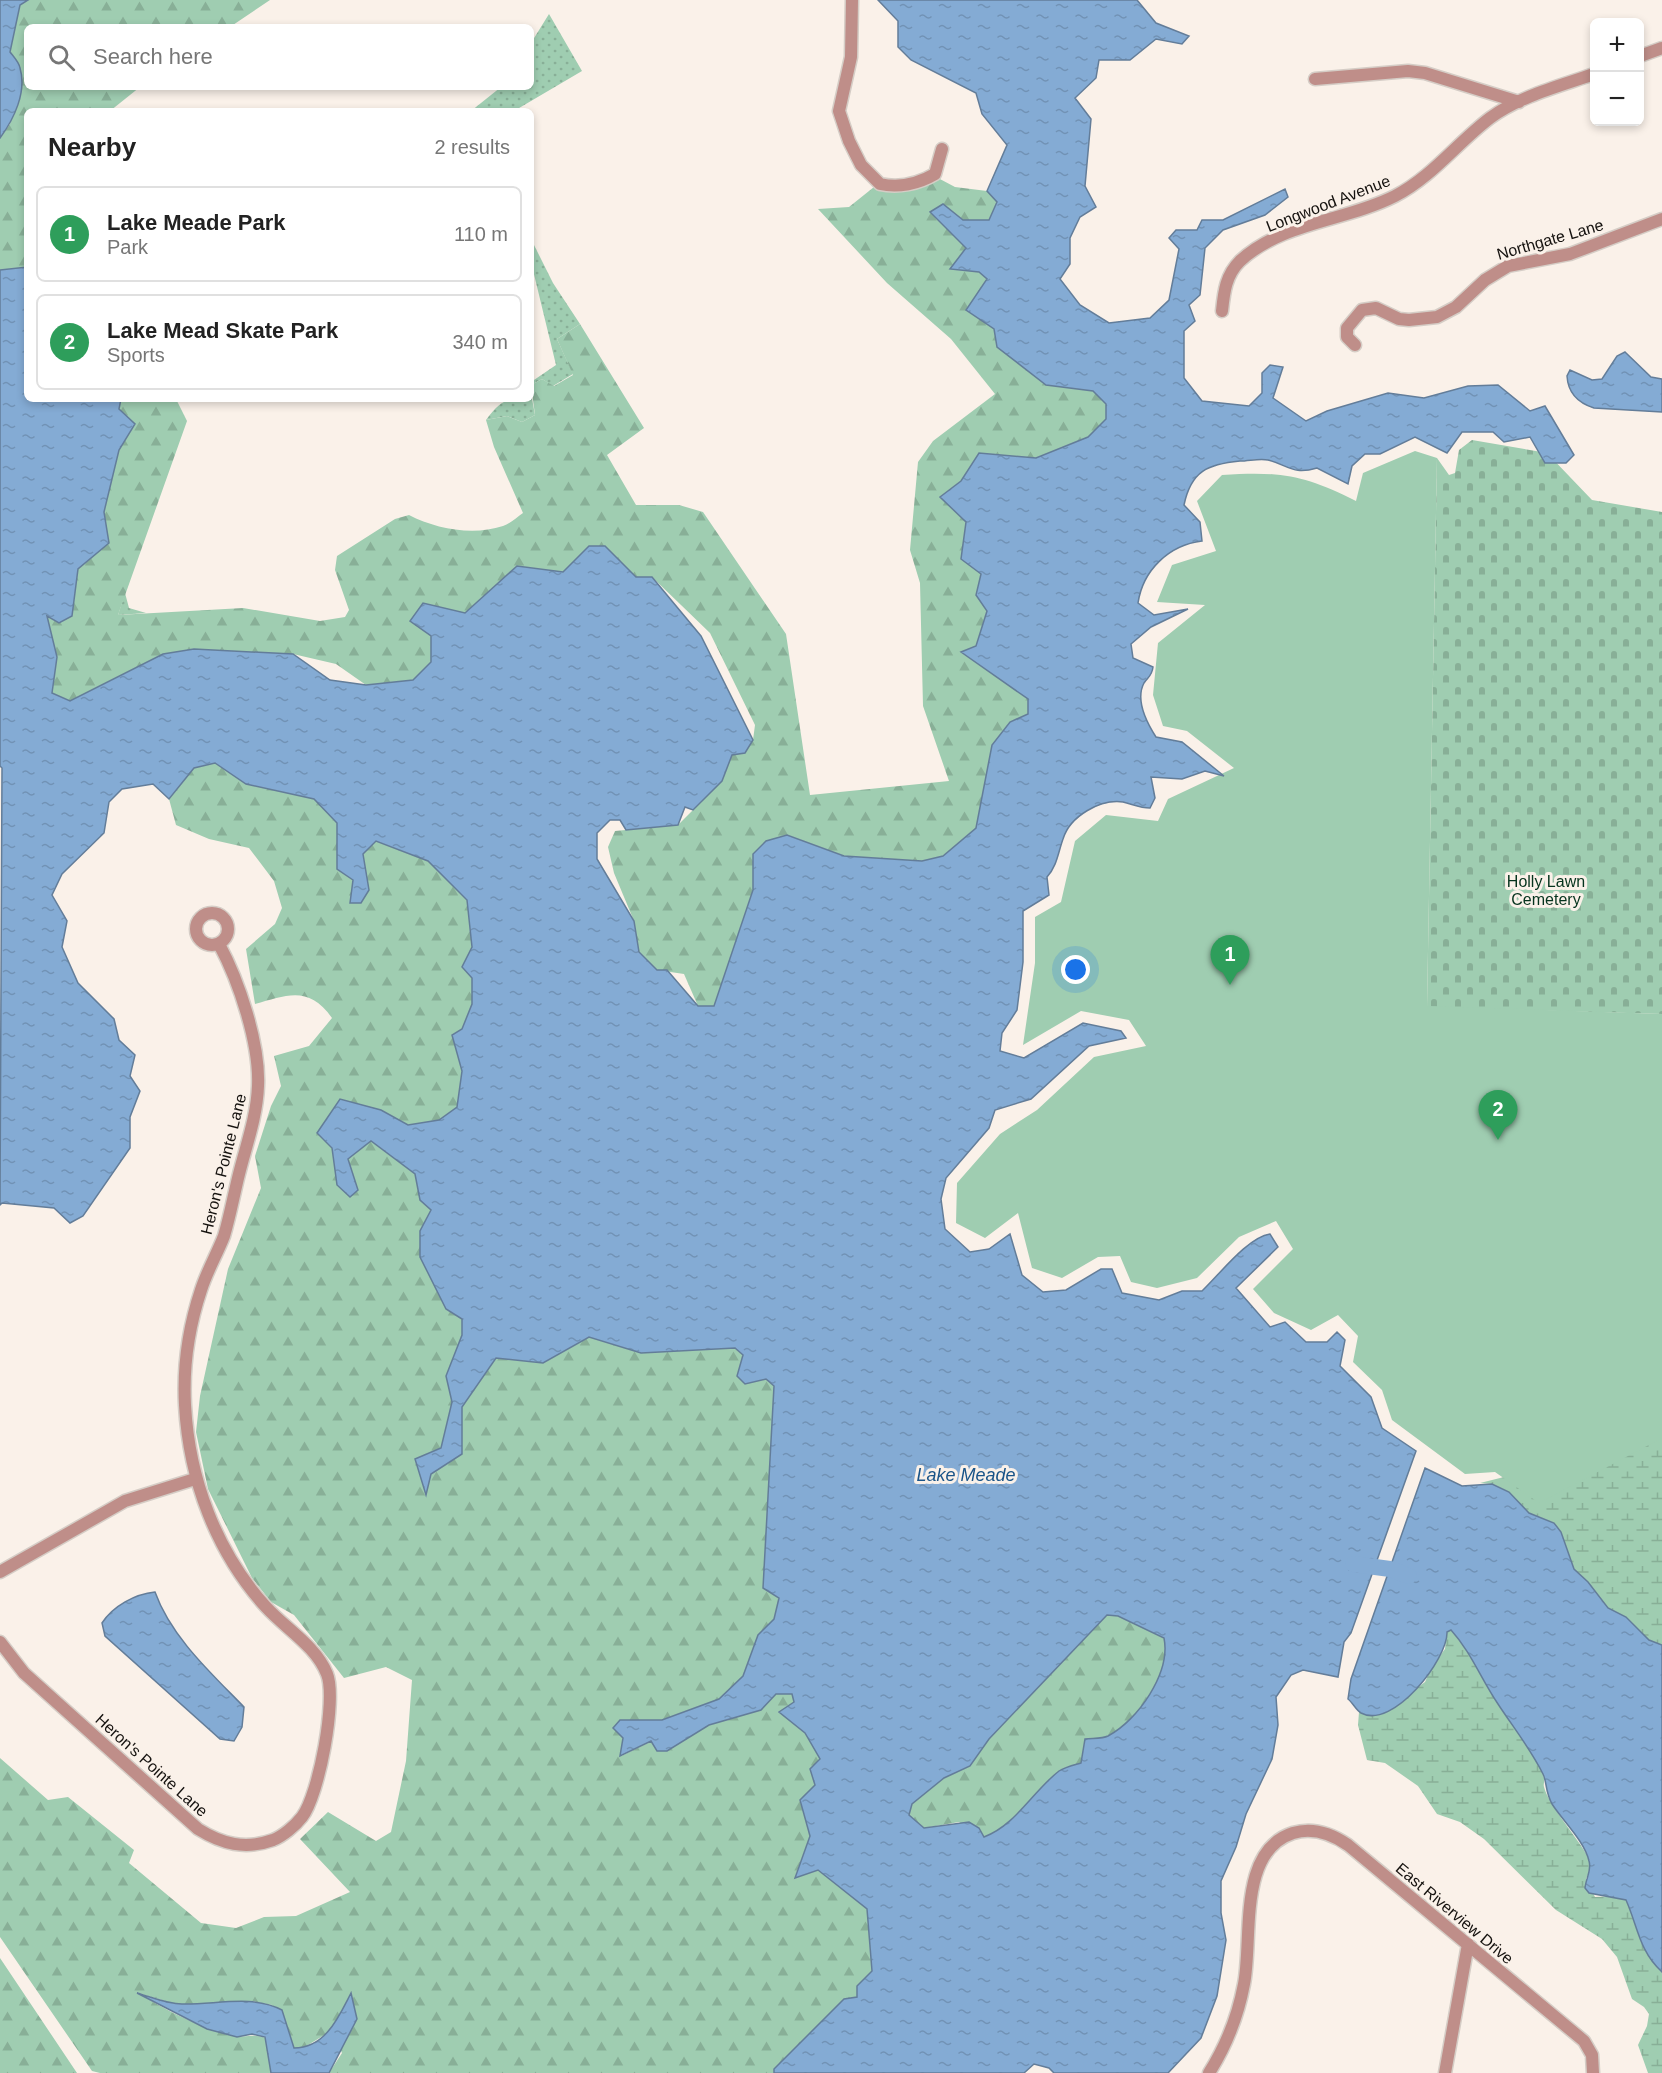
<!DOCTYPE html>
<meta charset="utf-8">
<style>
body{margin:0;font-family:Arial,sans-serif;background:#f2f2f2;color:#222}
.controls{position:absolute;right:18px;top:18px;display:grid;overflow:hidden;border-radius:9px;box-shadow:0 3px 9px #0003}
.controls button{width:54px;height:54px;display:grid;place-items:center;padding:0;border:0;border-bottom:2px solid #e0e0e0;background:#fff;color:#222;font:30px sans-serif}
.you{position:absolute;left:1076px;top:970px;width:21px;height:21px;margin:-15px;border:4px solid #fff;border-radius:50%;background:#1a73e8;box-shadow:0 0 0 9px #1a73e833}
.badge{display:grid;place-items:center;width:39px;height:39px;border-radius:50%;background:#ac4813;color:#fff;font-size:20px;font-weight:700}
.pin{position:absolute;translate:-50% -50px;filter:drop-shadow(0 2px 3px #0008)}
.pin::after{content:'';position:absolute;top:32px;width:21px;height:18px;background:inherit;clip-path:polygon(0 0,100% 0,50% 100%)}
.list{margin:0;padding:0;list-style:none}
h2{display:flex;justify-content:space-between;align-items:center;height:78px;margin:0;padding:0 24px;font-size:26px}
h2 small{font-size:20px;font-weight:400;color:#767676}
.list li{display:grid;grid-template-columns:39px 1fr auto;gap:18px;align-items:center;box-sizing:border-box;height:96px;margin:0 12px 12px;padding:0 12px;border:2px solid #e0e0e0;border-radius:9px}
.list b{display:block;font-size:22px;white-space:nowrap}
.list p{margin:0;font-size:20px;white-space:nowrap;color:#767676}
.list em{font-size:20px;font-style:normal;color:#767676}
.icon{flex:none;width:33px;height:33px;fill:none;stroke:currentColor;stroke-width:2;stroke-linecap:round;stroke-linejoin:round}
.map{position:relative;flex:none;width:1662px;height:2073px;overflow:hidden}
.search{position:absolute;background:#fff;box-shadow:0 3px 9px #0003;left:24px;top:24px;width:510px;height:66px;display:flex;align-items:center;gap:15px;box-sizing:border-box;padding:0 21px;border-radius:9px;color:#767676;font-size:22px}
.panel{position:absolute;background:#fff;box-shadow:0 3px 9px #0003;left:24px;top:108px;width:510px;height:294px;border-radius:9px}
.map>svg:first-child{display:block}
.grass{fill:url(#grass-dots)}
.forest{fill:url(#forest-firs)}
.wetland{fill:url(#wetland-marsh)}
.cemetery{fill:url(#cemetery-stones)}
.green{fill:#9fcdb1}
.water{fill:url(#water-ripples);stroke:#637d99;stroke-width:1.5;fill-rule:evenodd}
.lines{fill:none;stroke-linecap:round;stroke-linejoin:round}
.river{stroke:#84abd4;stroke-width:16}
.minor-casing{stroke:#d5cdc6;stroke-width:15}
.minor{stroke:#bf8e89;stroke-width:12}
.labels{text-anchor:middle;stroke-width:6;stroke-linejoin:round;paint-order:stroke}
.street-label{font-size:16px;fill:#15120f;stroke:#faf1e9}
.park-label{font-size:16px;fill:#05331d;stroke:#faf1e9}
.water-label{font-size:18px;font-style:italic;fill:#1a5488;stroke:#faf1e9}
</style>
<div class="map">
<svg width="1662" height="2073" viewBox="0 0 1662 2073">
<defs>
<pattern id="grass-dots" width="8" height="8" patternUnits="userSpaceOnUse" patternTransform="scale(1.5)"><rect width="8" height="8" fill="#9fcdb1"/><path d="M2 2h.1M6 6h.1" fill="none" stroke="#88af97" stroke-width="1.8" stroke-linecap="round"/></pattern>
<pattern id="forest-firs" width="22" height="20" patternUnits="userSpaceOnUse" patternTransform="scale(1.5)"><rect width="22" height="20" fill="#9fcdb1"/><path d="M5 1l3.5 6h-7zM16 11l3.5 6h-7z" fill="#88af97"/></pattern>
<pattern id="wetland-marsh" width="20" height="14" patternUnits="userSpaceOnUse" patternTransform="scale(1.5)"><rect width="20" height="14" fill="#9fcdb1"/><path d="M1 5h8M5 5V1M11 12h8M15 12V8" fill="none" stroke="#88af97"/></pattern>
<pattern id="cemetery-stones" width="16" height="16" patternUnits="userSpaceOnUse" patternTransform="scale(1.5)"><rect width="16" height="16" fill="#9fcdb1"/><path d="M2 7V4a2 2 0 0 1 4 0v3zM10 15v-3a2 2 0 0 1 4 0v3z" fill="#88af97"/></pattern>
<pattern id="water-ripples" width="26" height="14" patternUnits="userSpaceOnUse" patternTransform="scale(1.5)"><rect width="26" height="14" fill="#84abd4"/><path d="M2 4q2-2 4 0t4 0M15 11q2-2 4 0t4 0" fill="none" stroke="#7192b5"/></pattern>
</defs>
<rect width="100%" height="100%" fill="#faf1e9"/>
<!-- grass -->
<path class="grass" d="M 549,14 L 582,71 L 514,111 L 471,111 L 501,87 L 531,87 L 531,43 Z
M 531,239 L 553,283 L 580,324 L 557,339 L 573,374 L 553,386 L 542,379 L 531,385 L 531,382 L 556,365 L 531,262 Z
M 531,393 L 535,415 L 522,422 L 507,416 L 486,420 C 502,399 505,399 531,399 Z
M 125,593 L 129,608 L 146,613 L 118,615 Z"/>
<!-- forest -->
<path class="forest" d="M 28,0 L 270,0 L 230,27 L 27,27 L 27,87 L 140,87 L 110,111 L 27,111 L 27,267 L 0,270 L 0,138 L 10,124 L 20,67 L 10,52 L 20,5 Z
M 938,178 L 955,187 L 987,191 L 997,202 L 989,220 L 963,220 L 943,204 L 966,248 L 951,269 L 979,272 L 987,279 L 966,310 L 995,329 L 1046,385 L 1093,391 L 1106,403 L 1106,419 L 1088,437 L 1036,458 L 979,453 L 961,481 L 940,497 L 966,522 L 961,559 L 982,574 L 976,595 L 987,610 L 976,647 L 961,652 L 1028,698 L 1028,714 L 1010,722 L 992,745 L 976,828 L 943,856 L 922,861 L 844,856 L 787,835 L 753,854 L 753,890 L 714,1006 L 698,1006 L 684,974 L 657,970 L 639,952 L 634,921 L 614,873 L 608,847 L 615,831 L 678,825 L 722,781 L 732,755 L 753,740 L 755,725 L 710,633 L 652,577 L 636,577 L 605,546 L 589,546 L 563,572 L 517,566 L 465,613 L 431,636 L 431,662 L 413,680 L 366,685 L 336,664 L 293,654 L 194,649 L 163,654 L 70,701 L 52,693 L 57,657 L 46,616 L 59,623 L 72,616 L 78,569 L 109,543 L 104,512 L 119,450 L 135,424 L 119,409 L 121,399 L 176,399 L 187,421 L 118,615 L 243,608 L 320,621 L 345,617 L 349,610 L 335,570 L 337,556 L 395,519 L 409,515 C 436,529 473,536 503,526 C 510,524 517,517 523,513 L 494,447 L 486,420 L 507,416 L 522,422 L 535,415 L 531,385 L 542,379 L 554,386 L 573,375 L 557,339 L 580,324 L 644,428 L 607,455 L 636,505 L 679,505 L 703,512 L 786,634 L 810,795 L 949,781 L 923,706 L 920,583 L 910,550 L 918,462 L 933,441 L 995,394 L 951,339 L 887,283 L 818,209 L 849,207 L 874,187 Z
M 215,763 L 246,784 L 314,799 L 337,822 L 337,869 L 368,890 L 363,854 L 376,841 L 428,861 L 467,900 L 472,947 L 462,967 L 472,978 L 472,1004 L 462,1029 L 452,1035 L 462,1071 L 457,1107 L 439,1120 L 408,1125 L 381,1110 L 332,1148 L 337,1184 L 350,1197 L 358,1190 L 348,1159 L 371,1141 L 415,1174 L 420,1200 L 431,1210 L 420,1231 L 446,1309 L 462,1319 L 462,1335 L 447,1376 L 452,1402 L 441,1448 L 415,1459 L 426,1493 L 431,1474 L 462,1454 L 462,1407 L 496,1358 L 543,1363 L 589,1337 L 641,1353 L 735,1348 L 743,1355 L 738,1376 L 745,1384 L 766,1379 L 774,1386 L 763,1588 L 779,1598 L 774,1619 L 758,1635 L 743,1676 L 719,1699 L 662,1720 L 621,1720 L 623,1738 L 621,1756 L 652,1741 L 667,1751 L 709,1725 L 761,1710 L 776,1694 L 792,1694 L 795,1702 L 779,1712 L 805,1733 L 821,1759 L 815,1785 L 800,1800 L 810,1836 L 795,1877 L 818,1870 L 867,1909 L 872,1971 L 857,1986 L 857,1997 L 844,1999 L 774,2069 L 774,2073 L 329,2073 L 342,2053 L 331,2031 L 303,2048 L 294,2048 L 272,2005 L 252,2001 L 179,2005 L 141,1994 C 160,2008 210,2032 234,2036 C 245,2038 250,2033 266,2038 L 271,2073 L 100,2073 L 92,2071 L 0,1937 L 0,1758 L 48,1800 L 68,1797 L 134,1850 L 129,1863 L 201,1923 L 236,1928 L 264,1917 L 296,1916 L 350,1892 L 300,1839 L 328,1812 L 376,1841 L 391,1832 L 406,1761 L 412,1680 L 386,1667 L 344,1678 L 294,1615 L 271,1602 L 252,1578 L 208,1489 L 196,1432 L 200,1396 L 228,1269 L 261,1188 L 255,1156 L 271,1106 L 281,1086 L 274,1056 L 309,1046 L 332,1018 C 309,985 287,995 255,1004 L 246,949 L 275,924 L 282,908 L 274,881 L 249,848 L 209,839 L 176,825 L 169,799 L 194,768 Z
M 1107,1615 L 1118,1616 L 1164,1638 C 1171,1673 1139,1720 1108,1736 C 1102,1739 1092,1738 1085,1739 L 1081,1763 C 1074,1765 1065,1767 1059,1771 C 1033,1791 1016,1824 984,1837 L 959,1822 L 924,1828 L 909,1815 L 912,1804 L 944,1778 L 970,1766 L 989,1739 Z
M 0,1958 L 77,2073 L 0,2073 Z"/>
<!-- wetland -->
<path class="wetland" d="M 1662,1410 L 1662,1645 L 1649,1640 L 1626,1617 L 1608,1608 L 1588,1582 L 1574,1569 L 1561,1532 L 1554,1523 L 1529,1513 L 1509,1492 L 1492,1484 L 1480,1483 L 1575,1459 Z
M 1451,1630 C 1471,1652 1481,1679 1498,1704 C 1509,1721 1541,1759 1544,1778 C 1545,1781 1543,1784 1544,1787 C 1549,1806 1578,1838 1588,1857 C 1592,1865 1590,1871 1586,1879 L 1595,1897 L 1617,1896 L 1626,1900 C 1638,1927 1639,1951 1662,1972 L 1662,2073 L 1648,2073 L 1638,2045 L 1647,2026 L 1649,2014 L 1644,2007 L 1632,1999 L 1617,1957 L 1602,1939 L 1556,1910 L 1484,1839 L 1460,1822 L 1437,1814 L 1418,1786 L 1385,1763 L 1367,1760 L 1358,1725 L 1359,1712 L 1381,1714 L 1403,1702 L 1410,1693 L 1425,1682 L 1432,1666 L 1445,1649 L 1447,1632 Z"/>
<!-- cemetery -->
<path class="cemetery" d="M 1472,440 L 1547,453 L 1592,500 L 1662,512 L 1662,1014 L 1427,1007 L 1437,458 L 1449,475 L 1455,473 L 1459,450 Z"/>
<!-- green -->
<path class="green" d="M 1415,451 L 1437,458 L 1427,1006 L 1662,1014 L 1662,1438 L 1539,1503 L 1495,1472 L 1465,1474 L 1392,1420 L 1382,1390 L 1353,1362 L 1358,1336 L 1338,1315 L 1311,1330 L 1274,1313 L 1253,1289 L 1293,1249 L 1276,1221 L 1239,1237 L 1197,1278 L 1157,1288 L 1131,1282 L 1120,1256 L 1098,1257 L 1062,1278 L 1032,1268 L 1018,1213 L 985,1238 L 956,1223 L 957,1183 L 1000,1134 L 1037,1110 L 1094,1057 L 1146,1046 L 1129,1020 L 1081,1011 L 1023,1045 L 1035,963 L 1035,917 L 1061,902 L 1075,841 L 1106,815 L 1158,821 L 1168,799 L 1234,768 L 1187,731 L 1163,726 L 1153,695 L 1158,643 L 1205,605 L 1157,602 L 1172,565 L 1216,551 L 1197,501 L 1222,475 C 1280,471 1304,475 1356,501 L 1363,473 Z"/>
<!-- water -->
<path class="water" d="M 0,0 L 28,0 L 20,5 L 10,52 C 13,56 19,62 20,68 C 27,92 14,119 0,138 Z
M 878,0 L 1137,0 L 1156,23 L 1189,36 L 1182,44 L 1156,39 L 1130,60 L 1099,60 L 1096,78 L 1075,98 L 1091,119 L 1085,186 L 1096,207 L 1080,217 L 1070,238 L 1070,264 L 1060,279 L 1080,305 L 1109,323 L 1150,318 L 1169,300 L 1179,249 L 1169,238 L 1176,230 L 1197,230 L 1202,220 L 1223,220 L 1285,189 L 1288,197 L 1265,215 L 1223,230 L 1205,248 L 1200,295 L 1189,305 L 1195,321 L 1184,331 L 1184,378 L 1202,401 L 1249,406 L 1262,393 L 1262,373 L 1270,365 L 1283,367 L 1273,398 L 1306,421 L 1327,411 L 1388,393 L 1424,398 L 1468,386 L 1498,385 L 1530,411 L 1545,406 L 1574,455 L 1566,463 L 1545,463 L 1530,437 L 1504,442 L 1493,432 L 1462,432 L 1447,453 L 1415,437 L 1380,454 L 1365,454 L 1352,466 L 1348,484 L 1317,468 C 1293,475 1290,466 1268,460 C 1260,458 1249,461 1240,461 C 1208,464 1191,471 1184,505 L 1200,522 L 1202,541 C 1169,545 1143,570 1138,603 L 1154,615 L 1188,609 L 1151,627 L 1131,644 L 1133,658 L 1153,667 C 1152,676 1148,677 1144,683 C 1135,700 1147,723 1156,737 L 1182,742 L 1224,776 L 1205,771 L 1182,779 L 1151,777 L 1155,798 L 1150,808 C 1140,808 1132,804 1123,802 C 1100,799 1070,816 1063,839 C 1058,853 1057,866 1047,877 L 1049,895 L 1023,911 L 1023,962 L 1017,1010 L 1002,1033 L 1000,1051 L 1024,1058 L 1083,1023 L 1121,1031 L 1126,1038 L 1089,1046 L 1031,1099 L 995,1110 L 989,1128 L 946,1178 L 941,1199 L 945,1229 L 970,1252 L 989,1249 L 1010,1234 L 1022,1275 L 1043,1292 L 1066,1290 L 1101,1269 L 1112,1269 L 1122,1293 L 1159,1300 L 1182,1291 L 1202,1291 C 1219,1275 1248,1237 1270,1234 L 1278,1247 L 1236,1288 L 1270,1327 L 1285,1322 L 1306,1342 L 1327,1342 L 1337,1332 L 1345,1340 L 1340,1366 L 1371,1397 L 1382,1428 L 1416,1451 L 1351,1633 L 1344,1642 L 1338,1677 L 1303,1670 L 1291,1675 L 1276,1697 L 1278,1725 L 1272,1759 L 1246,1814 L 1236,1847 L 1221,1881 L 1221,1913 L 1226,1940 L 1217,1996 L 1201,2038 L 1168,2073 L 1054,2073 L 1049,2068 L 1034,2064 L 1024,2073 L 774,2073 L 774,2069 L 844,1999 L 857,1997 L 857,1986 L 872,1971 L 867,1909 L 818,1870 L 795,1878 L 810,1836 L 800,1800 L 815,1785 L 810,1769 L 820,1759 L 805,1733 L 779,1712 L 794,1702 L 792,1694 L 776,1694 L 761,1710 L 709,1725 L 667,1751 L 657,1751 L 651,1741 L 620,1756 L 623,1738 L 613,1728 L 620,1720 L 662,1720 L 719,1699 L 743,1676 L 758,1635 L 774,1619 L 779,1598 L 763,1588 L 774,1386 L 766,1379 L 745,1384 L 737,1376 L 743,1355 L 735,1348 L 641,1353 L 589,1337 L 543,1363 L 496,1358 L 462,1407 L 462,1454 L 431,1474 L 426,1495 L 415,1459 L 441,1448 L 452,1402 L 446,1376 L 462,1335 L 462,1319 L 446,1309 L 420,1257 L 420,1231 L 431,1210 L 420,1200 L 415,1174 L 371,1141 L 348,1159 L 358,1190 L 350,1197 L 337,1185 L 332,1148 L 317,1133 L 340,1099 L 381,1110 L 408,1125 L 439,1120 L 457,1107 L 462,1071 L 452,1035 L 462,1029 L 472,1004 L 472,978 L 462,967 L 472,947 L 467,900 L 428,861 L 376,841 L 363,854 L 369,890 L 361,903 L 350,903 L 353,880 L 337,869 L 337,823 L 314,799 L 246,784 L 215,763 L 194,768 L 169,799 L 153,784 L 122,789 L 109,802 L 104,833 L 62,874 L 52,895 L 67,921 L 62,947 L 78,983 L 114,1019 L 119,1040 L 135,1055 L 130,1076 L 140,1091 L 130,1117 L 130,1148 L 83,1216 L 70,1223 L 54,1208 L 2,1203 L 0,1205 L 2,768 L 0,766 L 0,270 L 27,267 L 27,399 L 121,399 L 119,409 L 135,424 L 119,450 L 104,512 L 109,543 L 78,569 L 72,616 L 59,623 L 47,616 L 57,657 L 52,693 L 70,701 L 163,654 L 194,649 L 293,654 L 330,680 L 366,685 L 413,680 L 431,662 L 431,636 L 410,621 L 423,603 L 465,613 L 517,566 L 563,572 L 589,546 L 605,546 L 636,577 L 652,577 L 701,636 L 753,740 L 745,753 L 732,755 L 722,781 L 693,810 L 685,807 L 678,825 L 626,830 L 620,820 L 610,820 L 597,833 L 597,859 L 634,921 L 639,952 L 657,970 L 667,970 L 698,1006 L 714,1006 L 753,890 L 753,854 L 766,841 L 787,835 L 844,856 L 922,861 L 943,856 L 976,828 L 992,745 L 1010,722 L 1028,714 L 1028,699 L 961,652 L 976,646 L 987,611 L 976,595 L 981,574 L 961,559 L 966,522 L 940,497 L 961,481 L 979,453 L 1036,458 L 1088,437 L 1106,419 L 1106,404 L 1093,391 L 1046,385 L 997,347 L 994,329 L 966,310 L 987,279 L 979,272 L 950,269 L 966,248 L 930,212 L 943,204 L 963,220 L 989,220 L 997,202 L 987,191 L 1007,145 L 982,114 L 976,93 L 911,60 L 898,47 L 898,21 ZM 1107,1615 L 1118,1616 L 1164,1638 C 1171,1673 1138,1720 1108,1736 C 1102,1739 1092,1738 1085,1739 L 1081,1763 C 1074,1765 1065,1767 1059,1771 C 1033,1791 1016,1825 984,1837 L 979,1828 L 969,1822 L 924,1828 L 909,1815 L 912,1804 L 944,1778 L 970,1766 L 989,1739 Z
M 1625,352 L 1651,377 L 1662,379 L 1662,412 L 1594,408 C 1578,403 1568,393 1567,376 L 1570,370 L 1592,380 L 1602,379 L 1617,356 Z
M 1425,1468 L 1462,1486 L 1492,1484 L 1509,1492 L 1529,1513 L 1554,1523 L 1561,1532 L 1574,1569 L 1588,1582 L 1608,1608 L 1626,1617 L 1649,1640 L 1662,1645 L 1662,1972 C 1639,1951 1638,1927 1626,1900 L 1589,1893 L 1585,1888 C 1586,1878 1592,1870 1589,1861 C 1585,1842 1563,1821 1552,1804 C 1545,1791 1547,1782 1543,1774 C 1530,1748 1513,1727 1498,1704 C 1481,1679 1471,1652 1451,1630 L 1447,1632 C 1448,1659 1393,1730 1361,1713 C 1356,1710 1353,1703 1348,1699 L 1351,1679 Z
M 155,1592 C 171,1637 212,1674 244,1707 L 242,1727 L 234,1741 L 220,1739 L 105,1636 L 102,1623 C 113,1606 135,1594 155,1592 Z
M 137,1993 C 151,1997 167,2004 182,2004 C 215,2005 252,1994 282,2010 L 294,2048 C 326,2048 339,2016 351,1993 L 357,2019 L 329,2073 L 271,2073 L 265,2037 L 252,2034 L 237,2037 L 207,2029 Z"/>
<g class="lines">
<!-- river -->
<path class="river" d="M 1353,1564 L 1390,1569 L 1409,1576"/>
<defs>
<path id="minor" d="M 852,0 L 851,57 L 839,111 L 849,141 L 861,165 L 880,184 C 898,188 918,184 935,174 L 942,149
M 1640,56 L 1662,48
M 1315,79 L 1408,71 L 1425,73 L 1519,102
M 1222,311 C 1224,291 1226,275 1240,261 C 1282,222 1346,221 1395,196 C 1432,177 1457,143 1490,118 C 1520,96 1560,86 1594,74
M 1355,345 L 1347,337 L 1347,328 L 1362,310 L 1376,308 L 1399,319 L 1409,320 L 1437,317 L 1456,307 L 1485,280 L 1508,266 L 1570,254 L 1662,219
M196 929a16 16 0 1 1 32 0a16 16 0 1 1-32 0Z
M 0,1572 L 125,1501 L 195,1479
M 0,1642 L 24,1673 L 198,1829 C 222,1844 245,1850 273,1840 C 283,1836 295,1826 302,1817 C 319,1795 337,1699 327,1674 C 316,1646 286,1629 266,1607 C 216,1552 189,1479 185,1405 C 183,1367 189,1326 201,1290 C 207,1271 217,1254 224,1236 C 230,1216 234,1194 239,1174 C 246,1146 257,1116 258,1086 C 260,1044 239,981 219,944
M 1209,2073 C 1226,2046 1238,2016 1244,1984 C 1253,1939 1237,1851 1293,1833 C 1313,1827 1332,1834 1348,1845 L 1584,2041 L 1592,2055 L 1593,2073
M 1445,2073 L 1468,1944"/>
</defs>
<!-- minor casing -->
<use href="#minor" class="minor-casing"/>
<!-- minor -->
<use href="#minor" class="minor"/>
</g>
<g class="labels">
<!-- street labels -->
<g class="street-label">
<text transform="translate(1328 203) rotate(-21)" y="6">Longwood Avenue</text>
<text transform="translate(1550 239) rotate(-16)" y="6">Northgate Lane</text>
<text transform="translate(223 1164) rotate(-76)" y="6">Heron's Pointe Lane</text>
<text transform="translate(152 1765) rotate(42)" y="6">Heron's Pointe Lane</text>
<text transform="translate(1455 1913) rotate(40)" y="6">East Riverview Drive</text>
</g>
<!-- park labels -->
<g class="park-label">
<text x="1546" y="887">Holly Lawn<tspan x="1546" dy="18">Cemetery</tspan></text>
</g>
<!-- water labels -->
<g class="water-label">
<text x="966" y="1481">Lake Meade</text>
</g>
</g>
</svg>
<div class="controls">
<button>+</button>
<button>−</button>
</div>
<div class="you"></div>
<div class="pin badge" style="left:1230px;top:985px;background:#2e9e5b">1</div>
<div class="pin badge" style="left:1498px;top:1140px;background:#2e9e5b">2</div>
<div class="search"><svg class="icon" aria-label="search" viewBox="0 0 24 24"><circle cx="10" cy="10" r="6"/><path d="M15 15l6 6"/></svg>Search here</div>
<section class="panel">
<h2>Nearby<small>2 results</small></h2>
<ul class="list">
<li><span class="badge" style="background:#2e9e5b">1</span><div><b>Lake Meade Park</b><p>Park</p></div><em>110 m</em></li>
<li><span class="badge" style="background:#2e9e5b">2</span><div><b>Lake Mead Skate Park</b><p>Sports</p></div><em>340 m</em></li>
</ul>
</section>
</div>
